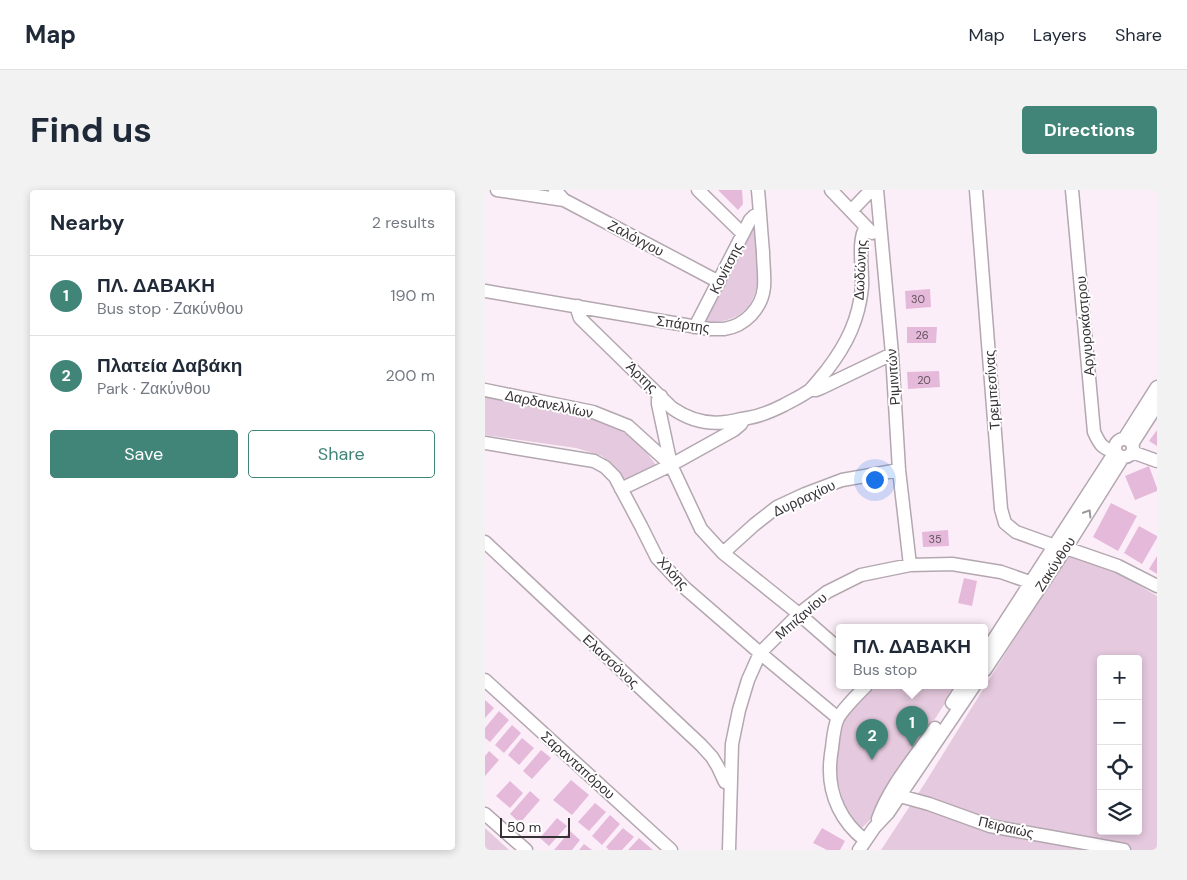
<!DOCTYPE html>
<meta charset="utf-8">
<style>
body{margin:0;font-family:"DM Sans",sans-serif;background:#f2f2f3;color:#1f2937}
.controls{position:absolute;right:15px;bottom:15px;display:grid;overflow:hidden;border-radius:5px;box-shadow:0 2px 8px #0003}
.controls button{width:45px;height:45px;display:grid;place-items:center;padding:0;border:0;border-bottom:1px solid #e0e1e3;background:#fff;color:#1f2937;font:25px sans-serif}
.scale{position:absolute;left:15px;bottom:12px;width:70px;box-sizing:border-box;padding-left:5px;border:2px solid #363135;border-top:0;font-size:14px;line-height:18px;white-space:nowrap;color:#363135;-webkit-text-stroke:4px #fff;paint-order:stroke}
.you{position:absolute;left:389px;top:289px;width:18px;height:18px;margin:-12px;border:4px solid #fff;border-radius:50%;background:#1a73e8;box-shadow:0 0 0 8px #1a73e833}
.badge{display:grid;place-items:center;width:32px;height:32px;border-radius:50%;background:#418579;color:#fff;font-size:16px;font-weight:700}
.pin{position:absolute;translate:-50% -41px;filter:drop-shadow(0 1px 2px #0008)}
.pin::after{content:'';position:absolute;top:26px;width:18px;height:15px;background:inherit;clip-path:polygon(0 0,100% 0,50% 100%)}
.popup{position:absolute;left:351px;top:434px;width:152px;height:65px;box-sizing:border-box;display:grid;place-content:center;border-radius:5px;background:#fff;filter:drop-shadow(0 1px 4px #0005);font-size:16px;white-space:nowrap;color:#747a83}
.popup b{font-size:19px;color:#1f2937}
.popup::after{content:'';position:absolute;left:50%;top:100%;margin-left:-10px;border:10px solid transparent;border-top-color:#fff}
.list{margin:0;padding:0;list-style:none}
h2{display:flex;justify-content:space-between;align-items:center;height:65px;margin:0;padding:0 20px;font-size:21px}
h2 small{font-size:16px;font-weight:400;color:#747a83}
.list li{display:grid;grid-template-columns:32px 1fr auto;gap:15px;align-items:center;box-sizing:border-box;height:80px;padding:0 20px;border-top:1px solid #e0e1e3}
.list b{display:block;font-size:19px;white-space:nowrap}
.list p{margin:0;font-size:16px;white-space:nowrap;color:#747a83}
.list em{font-size:16px;font-style:normal;color:#747a83}
.actions{display:flex;gap:10px;padding:15px 20px}
.actions a{flex:1;padding:11px 0;border:1px solid #418579;border-radius:5px;text-align:center;font-size:18px;color:#418579}
.actions .main{background:#418579;color:#fff}
.icon{flex:none;width:28px;height:28px;fill:none;stroke:currentColor;stroke-width:2;stroke-linecap:round;stroke-linejoin:round}
.map{position:relative;flex:none;width:672px;height:660px;overflow:hidden;border-radius:5px}
header{display:flex;align-items:center;gap:30px;box-sizing:border-box;height:70px;padding:0 25px;background:#fff;border-bottom:1px solid #e0e1e3}
header strong{font-size:24px}
nav{display:flex;gap:28px;margin-inline-start:auto;font-size:18px}
.intro{display:flex;align-items:center;justify-content:space-between;box-sizing:border-box;height:120px;padding:0 30px}
h1{margin:0;font-size:35px}
.button{padding:12px 22px;border-radius:5px;background:#418579;color:#fff;font-size:18px;font-weight:700}
main{display:flex;gap:30px;padding:0 30px}
aside{flex:1;background:#fff;border-radius:5px;box-shadow:0 2px 8px #0003}
.map>svg:first-child{display:block}
.green{fill:#e5c9de;fill-rule:evenodd}
.building{fill:#e5b9da}
.lines{fill:none;stroke-linecap:round;stroke-linejoin:round}
.minor-casing{stroke:#b3a7b0;stroke-width:15}
.minor{stroke:#fff;stroke-width:12}
.oneway{stroke:#9a989a}
.labels{text-anchor:middle;stroke-width:4;stroke-linejoin:round;paint-order:stroke}
.number-label{font-size:11px;fill:#62535e}
.street-label{font-size:14px;fill:#363135;stroke:#fff}
</style>
<header>
<strong>Map</strong>
<nav><a>Map</a><a>Layers</a><a>Share</a></nav>
</header>
<div class="intro"><h1>Find us</h1><a class="button">Directions</a></div>
<main>
<aside>
<h2>Nearby<small>2 results</small></h2>
<ul class="list">
<li><span class="badge">1</span><div><b>ΠΛ. ΔΑΒΑΚΗ</b><p>Bus stop · Ζακύνθου</p></div><em>190 m</em></li>
<li><span class="badge">2</span><div><b>Πλατεία Δαβάκη</b><p>Park · Ζακύνθου</p></div><em>200 m</em></li>
</ul>
<div class="actions"><a class="main">Save</a><a>Share</a></div>
</aside>
<div class="map">
<svg width="672" height="660" viewBox="0 0 672 660">
<rect width="100%" height="100%" fill="#fceef8"/>
<!-- green -->
<path class="green" d="M 270,35 C 271,52 274,69 273,86 C 271,119 252,134 219,132 Z
M 0,207 L 106,229 L 138,242 L 155,254 L 175,280 L 145,299 L 135,282 L 117,266 L 91,258 L 0,245 Z
M 582,364 L 635,384 L 672,406 L 672,660 L 396,660 L 440,593 ZM 616,469 L 653,469 L 653,641 L 616,641 Z
M 393,496 L 471,496 L 385,630 L 377,638 L 368,629 L 358,611 L 351,584 L 352,557 L 360,528 L 383,503 Z
M 0,638 L 24,660 L 0,660 Z"/>
<!-- building -->
<path class="building" d="M 233,0 L 257,0 L 258,14 L 253,20 Z
M 445,99 L 446,117 L 421,119 L 420,101 Z
M 422,137 L 452,137 L 451,153 L 422,153 Z
M 454,181 L 455,197 L 423,199 L 422,182 Z
M 672,240 L 672,256 L 664,251 Z
M 664,276 L 672,298 L 672,301 L 650,310 L 640,286 Z
M 626,313 L 652,326 L 633,361 L 608,347 Z
M 654,336 L 672,346 L 672,348 L 657,374 L 639,363 Z
M 463,340 L 464,356 L 438,357 L 437,342 Z
M 672,366 L 672,384 L 664,379 Z
M 479,388 L 492,391 L 487,416 L 473,413 Z
M 0,510 L 9,518 L 0,528 Z
M 14,521 L 24,530 L 5,552 L 0,548 L 0,538 Z
M 27,535 L 36,543 L 19,563 L 10,555 Z
M 37,548 L 49,558 L 34,575 L 23,565 Z
M 56,560 L 66,568 L 47,589 L 38,581 Z
M 4,561 L 14,570 L 0,586 L 0,566 Z
M 86,590 L 104,605 L 87,625 L 68,610 Z
M 25,591 L 38,603 L 25,618 L 11,606 Z
M 45,601 L 55,610 L 35,633 L 25,624 Z
M 110,613 L 121,622 L 104,641 L 93,632 Z
M 125,625 L 135,634 L 117,655 L 107,646 Z
M 72,628 L 82,636 L 64,656 L 55,648 Z
M 138,638 L 149,647 L 137,660 L 124,660 L 121,657 Z
M 337,638 L 360,651 L 355,660 L 342,660 L 328,653 Z
M 85,641 L 95,650 L 87,660 L 69,660 Z
M 154,648 L 168,660 L 143,660 Z
M 99,654 L 107,660 L 94,660 Z"/>
<g class="lines">
<defs>
<path id="minor" d="M 12,0 L 79,10
M 70,0 L 79,10 L 234,92
M 213,0 L 258,44
M 346,0 L 387,43
M 392,0 L 407,164 L 414,280 L 425,375
M 491,0 L 516,319 L 520,333 L 531,342 L 570,356 L 581,358 L 633,376 L 672,396
M 367,20 L 386,0
M 0,101 L 224,139 C 229,139 234,139 239,139 C 260,136 277,118 279,97 C 280,85 278,74 278,62 C 276,41 275,21 273,0
M 93,116 L 93,122 L 95,128 L 187,218 C 203,229 221,235 241,232 C 248,231 256,229 263,228 C 276,226 287,221 299,215 C 308,210 317,206 325,200 C 331,194 337,186 342,180 C 362,154 374,129 377,97 C 378,81 372,49 381,37
M 210,137 L 265,30 L 269,26 L 275,24
M 0,200 L 108,222 L 143,236 L 186,275 L 216,339 L 238,363 L 314,424 L 354,459
M 325,200 L 331,200 L 336,198 L 407,164
M 176,206 L 173,209 L 173,214 L 186,275
M630 258a9 9 0 1 1 18 0a9 9 0 1 1-18 0Z
M 639,249 L 672,197
M 0,253 L 109,271 L 120,277 L 130,287 L 156,336 L 172,368 L 200,398 L 275,463 L 353,528
M 647,254 L 672,215
M 647,262 L 672,271
M 136,299 L 186,275 L 249,240 L 256,234 L 259,229
M 0,352 L 216,555 L 227,567 L 233,577 L 240,592 L 245,594
M 238,363 L 269,335 L 292,317 L 320,304 L 357,290 L 414,280
M 500,463 L 630,262 C 616,258 615,254 609,242 L 587,0
M 500,480 L 581,358 L 638,267
M 0,490 L 186,660
M 467,513 L 478,496
M 407,601 L 415,606 L 444,614 L 505,636 L 639,660
M 0,624 L 41,660
M 393,629 C 404,597 431,566 450,538
M 380,650 C 357,633 344,606 345,577 C 345,571 346,564 347,558 C 348,549 349,536 353,528 C 358,519 374,503 381,496
M 244,660 L 247,554 L 254,520 L 263,490 L 275,463 L 314,424 L 342,402 L 376,385 L 425,375 L 467,374 L 516,382 L 556,396
M 374,660 L 389,638 L 403,623 L 489,496"/>
</defs>
<!-- minor casing -->
<use href="#minor" class="minor-casing"/>
<!-- minor -->
<use href="#minor" class="minor"/>
</g>
<!-- one-way arrows -->
<defs><path id="oneway-chevron" d="M-2-3.5L2.5 0L-2 3.5" fill="none" stroke-width="1.6" stroke-linecap="round" stroke-linejoin="round" transform="scale(1.25)"/></defs>
<use class="oneway" href="#oneway-chevron" transform="translate(603 323) rotate(-58)"/>
<g class="labels">
<!-- number labels -->
<g class="number-label">
<text x="433" y="113">30</text>
<text x="437" y="149">26</text>
<text x="439" y="194">20</text>
<text x="450" y="353">35</text>
</g>
<!-- street labels -->
<g class="street-label">
<text transform="translate(151 48) rotate(28)" y="5">Ζαλόγγου</text>
<text transform="translate(241 78) rotate(-63)" y="5">Κονίτσης</text>
<text transform="translate(375 80) rotate(-87)" y="5">Δωδώνης</text>
<text transform="translate(198 134) rotate(8)" y="5">Σπάρτης</text>
<text transform="translate(600 136) rotate(-95)" y="5">Αργυροκάστρου</text>
<text transform="translate(157 187) rotate(44)" y="5">Άρτης</text>
<text transform="translate(408 187) rotate(-94)" y="5">Ριμινιτών</text>
<text transform="translate(507 200) rotate(-94)" y="5">Τρεμπεσίνας</text>
<text transform="translate(64 214) rotate(12)" y="5">Δαρδανελλίων</text>
<text transform="translate(319 308) rotate(-25)" y="5">Δυρραχίου</text>
<text transform="translate(570 374) rotate(-57)" y="5">Ζακύνθου</text>
<text transform="translate(188 383) rotate(47)" y="5">Χλόης</text>
<text transform="translate(316 426) rotate(-41)" y="5">Μπιζανίου</text>
<text transform="translate(126 471) rotate(43)" y="5">Ελασσόνος</text>
<text transform="translate(93 575) rotate(42)" y="5">Σαρανταπόρου</text>
<text transform="translate(521 637) rotate(13)" y="5">Πειραιώς</text>
</g>
</g>
</svg>
<div class="controls">
<button>+</button>
<button>−</button>
<button><svg class="icon" aria-label="locate" viewBox="0 0 24 24"><circle cx="12" cy="12" r="6"/><path d="M12 2v4M12 18v4M2 12h4M18 12h4"/></svg></button>
<button><svg class="icon" aria-label="layers" viewBox="0 0 24 24"><path d="M12 4l9 5-9 5-9-5zM3 14l9 5 9-5"/></svg></button>
</div>
<div class="scale">50 m</div>
<div class="you"></div>
<div class="pin badge" style="left:427px;top:557px">1</div>
<div class="popup"><b>ΠΛ. ΔΑΒΑΚΗ</b>Bus stop</div>
<div class="pin badge" style="left:387px;top:570px">2</div>
</div>
</main>
